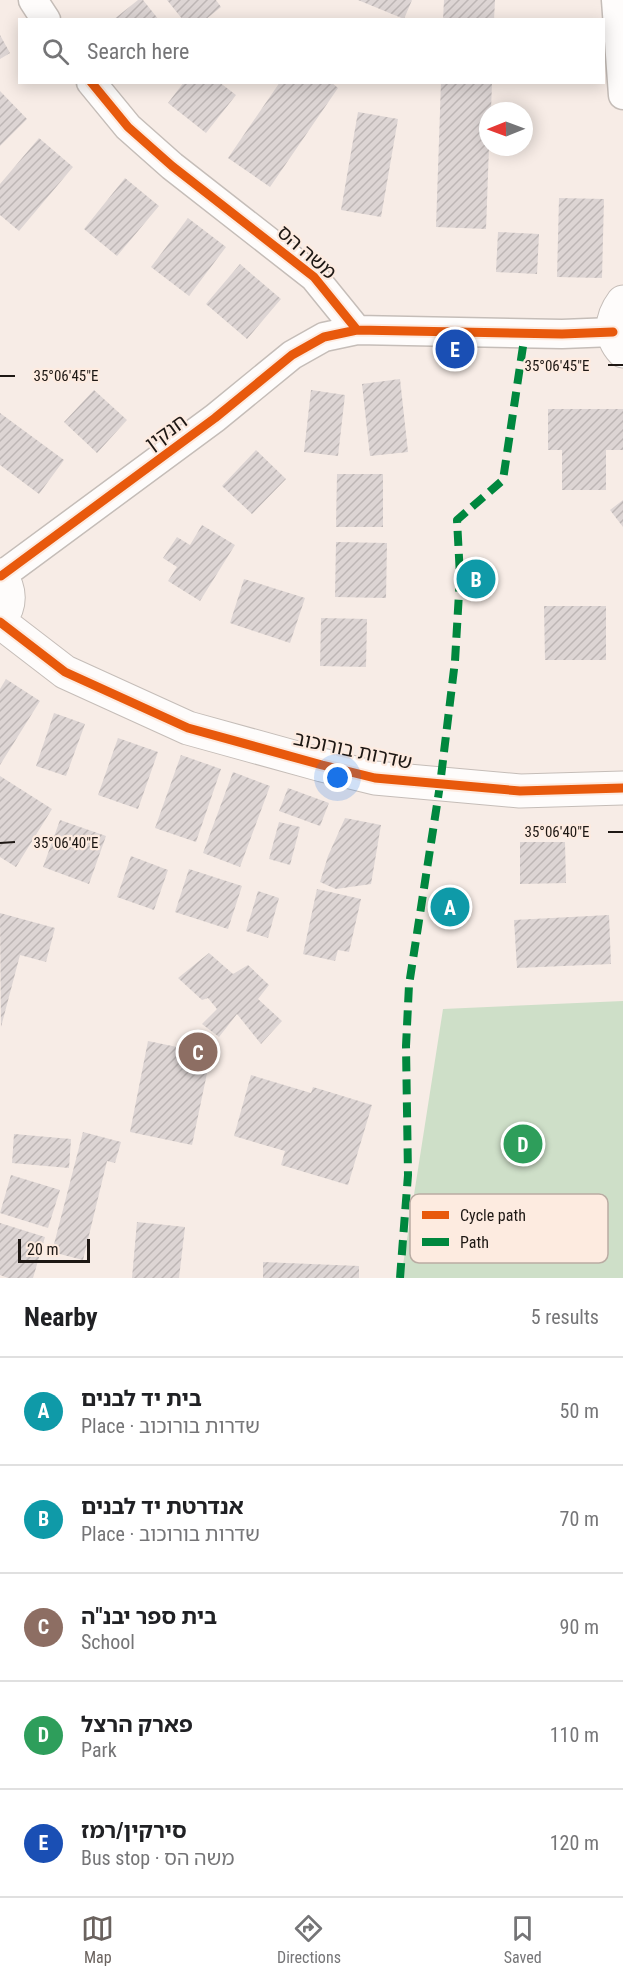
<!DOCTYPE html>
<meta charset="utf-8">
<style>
body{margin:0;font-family:"Roboto Condensed","Noto Sans Hebrew",sans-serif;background:#f6f6f6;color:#202124}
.compass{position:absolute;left:479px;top:102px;width:54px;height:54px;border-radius:50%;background:#fff;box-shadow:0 3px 15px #0003;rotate:269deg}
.scale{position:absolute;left:18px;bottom:15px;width:72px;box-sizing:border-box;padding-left:6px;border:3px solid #1e1814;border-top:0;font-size:16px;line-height:21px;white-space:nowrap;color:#1e1814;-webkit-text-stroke:4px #fdebe0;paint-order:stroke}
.you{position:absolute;left:338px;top:778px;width:21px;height:21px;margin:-15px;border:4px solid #fff;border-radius:50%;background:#1a73e8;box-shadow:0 0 0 9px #1a73e833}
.badge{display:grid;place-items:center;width:39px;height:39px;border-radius:50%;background:#6a625e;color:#fff;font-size:20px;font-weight:700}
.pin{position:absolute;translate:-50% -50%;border:3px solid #fff;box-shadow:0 2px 6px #0006}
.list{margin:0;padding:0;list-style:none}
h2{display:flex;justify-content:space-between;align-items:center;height:78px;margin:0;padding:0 24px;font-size:26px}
h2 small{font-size:20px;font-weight:400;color:#757577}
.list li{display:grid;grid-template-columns:39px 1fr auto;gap:18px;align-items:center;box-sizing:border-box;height:108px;padding:0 24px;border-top:2px solid #e0e0e0}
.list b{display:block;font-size:22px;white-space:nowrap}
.list p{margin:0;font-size:20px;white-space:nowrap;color:#757577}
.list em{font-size:20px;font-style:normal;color:#757577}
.icon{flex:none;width:33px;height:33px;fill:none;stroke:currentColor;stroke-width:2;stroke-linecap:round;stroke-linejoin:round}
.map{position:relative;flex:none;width:623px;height:1278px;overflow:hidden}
.search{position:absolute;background:#fff;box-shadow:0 3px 15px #0003;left:18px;right:18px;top:18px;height:66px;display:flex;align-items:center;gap:15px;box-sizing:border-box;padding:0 21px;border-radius:0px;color:#757577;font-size:22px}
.sheet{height:618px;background:#fff}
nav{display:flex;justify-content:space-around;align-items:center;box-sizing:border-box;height:84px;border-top:2px solid #e0e0e0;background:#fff;font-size:16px;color:#757577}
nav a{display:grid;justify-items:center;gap:3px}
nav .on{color:#6a625e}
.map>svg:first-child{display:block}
.park{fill:#cedfc8}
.building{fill:url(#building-hatch)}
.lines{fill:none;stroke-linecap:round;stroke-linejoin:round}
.minor-casing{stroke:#c5bdb8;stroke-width:31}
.tertiary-casing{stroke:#c5bdb8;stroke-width:35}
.minor{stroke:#fefcfb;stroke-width:28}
.tertiary{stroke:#fefcfb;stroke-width:33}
.quiet{stroke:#00873e;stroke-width:8;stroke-dasharray:15 8;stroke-linecap:butt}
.cycleway-casing{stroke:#fdebe0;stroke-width:13}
.cycleway{stroke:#e8590c;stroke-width:9}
.ticks{fill:none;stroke:#1e1814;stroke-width:2}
.labels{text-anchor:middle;stroke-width:4.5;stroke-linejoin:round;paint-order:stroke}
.street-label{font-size:20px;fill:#1e1814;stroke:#fdebe0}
.key{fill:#fdebe0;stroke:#baaca3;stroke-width:1.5}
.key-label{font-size:16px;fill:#1e1814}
.ticks-label{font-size:15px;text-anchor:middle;fill:#1e1814;stroke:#fdebe0;stroke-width:4.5;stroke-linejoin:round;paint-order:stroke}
</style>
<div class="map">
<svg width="623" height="1278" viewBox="0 0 623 1278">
<defs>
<pattern id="building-hatch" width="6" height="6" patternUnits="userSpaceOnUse" patternTransform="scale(1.5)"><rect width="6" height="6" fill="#ddd5d4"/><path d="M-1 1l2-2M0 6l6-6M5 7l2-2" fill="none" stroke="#bdb6b5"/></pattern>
</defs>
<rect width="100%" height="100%" fill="#f7ece6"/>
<!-- park -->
<path class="park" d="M 623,1001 L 623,1278 L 401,1278 L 443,1009 Z"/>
<!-- building -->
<path class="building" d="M 138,0 L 143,0 L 159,20 L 113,20 Z
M 167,0 L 216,0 L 221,7 L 205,20 L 183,20 Z
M 358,0 L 412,0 L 404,19 Z
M 444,0 L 495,0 L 494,20 L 443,20 Z
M 0,35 L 10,53 L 0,59 Z
M 184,82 L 219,82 L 236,95 L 206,133 L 168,103 Z
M 280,82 L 331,82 L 338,88 L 270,187 L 228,158 Z
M 441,82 L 492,82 L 491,111 L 488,111 L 489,147 L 486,229 L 436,227 Z
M 0,91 L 27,119 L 0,146 Z
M 358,112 L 398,119 L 381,217 L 341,210 Z
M 39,138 L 73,167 L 19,231 L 0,215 L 0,184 Z
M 125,178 L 159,206 L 117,256 L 84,229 Z
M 559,198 L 604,199 L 602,278 L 557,277 Z
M 188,218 L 226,247 L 189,296 L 151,267 Z
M 498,232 L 539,234 L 537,274 L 496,272 Z
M 240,264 L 281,299 L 247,339 L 206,304 Z
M 400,379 L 408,452 L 370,456 L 362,384 Z
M 94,390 L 127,420 L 97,453 L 64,422 Z
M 311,390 L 345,395 L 338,456 L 304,452 Z
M 548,409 L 623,409 L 623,450 L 606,450 L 606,490 L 562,490 L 562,450 L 548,450 Z
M 0,413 L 64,460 L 39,494 L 0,465 Z
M 256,450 L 286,479 L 252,514 L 222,486 Z
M 337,474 L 383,474 L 383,527 L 336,527 Z
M 623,500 L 623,527 L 610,510 Z
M 202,525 L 235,545 L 200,601 L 168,581 L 177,567 L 163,558 L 177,537 L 190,545 Z
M 336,542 L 387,543 L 386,598 L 335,597 Z
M 244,579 L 305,598 L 290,643 L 230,623 Z
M 544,606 L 606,606 L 606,660 L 545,660 Z
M 321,618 L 367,619 L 366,667 L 320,666 Z
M 6,679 L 40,701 L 0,765 L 0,689 Z
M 54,713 L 85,724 L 66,776 L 36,766 Z
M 118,738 L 158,752 L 138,809 L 98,795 Z
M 181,755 L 221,769 L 196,842 L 155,828 Z
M 233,772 L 270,786 L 240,867 L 203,853 Z
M 0,776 L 52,809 L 16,867 L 0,857 Z
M 288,788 L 329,803 L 320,826 L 279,811 Z
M 345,818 L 381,825 L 371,884 L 336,889 L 320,882 L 328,856 Z
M 60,820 L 106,836 L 89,884 L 43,867 Z
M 279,822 L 300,827 L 290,865 L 269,859 Z
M 520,842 L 565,842 L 566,883 L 520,884 Z
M 131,856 L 168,870 L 154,910 L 117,897 Z
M 189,869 L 242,886 L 228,929 L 175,912 Z
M 317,889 L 361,899 L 349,952 L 338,950 L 335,961 L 303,954 Z
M 258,891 L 279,898 L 268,938 L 246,931 Z
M 0,913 L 55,928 L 46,962 L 20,955 L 1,1027 Z
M 609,915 L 611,964 L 517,968 L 514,920 Z
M 209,953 L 233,974 L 248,965 L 269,985 L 258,999 L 282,1021 L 261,1044 L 237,1014 L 219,1037 L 202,1024 L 217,1009 L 208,998 L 202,1000 L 178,978 Z
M 148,1041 L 211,1054 L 192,1145 L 130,1132 Z
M 251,1075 L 311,1093 L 313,1087 L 372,1105 L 348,1185 L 281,1165 L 285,1151 L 234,1136 Z
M 83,1132 L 121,1142 L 115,1163 L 107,1161 L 83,1260 L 52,1252 Z
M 14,1134 L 71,1139 L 69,1168 L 12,1163 Z
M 11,1175 L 60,1190 L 48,1228 L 0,1213 Z
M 137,1222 L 185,1227 L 179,1278 L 132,1278 Z
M 0,1223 L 45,1237 L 33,1278 L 8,1278 L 0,1275 Z
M 263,1262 L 359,1266 L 359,1278 L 263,1278 Z"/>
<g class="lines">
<defs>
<path id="minor" d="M 33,0 L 46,20
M 616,0 L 623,95
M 91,82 L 128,127 L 172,166 L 314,277 L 357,330
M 1,576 L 215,418 L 292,355 L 324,337 L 357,330 L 562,334 L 613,332"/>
<path id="tertiary" d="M 623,302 C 611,318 609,336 623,351
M 0,575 C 11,590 11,605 0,620
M 0,622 L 65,672 L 188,728 L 322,765 L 375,778 L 520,791 L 623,788"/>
</defs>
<!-- minor casing -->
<use href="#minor" class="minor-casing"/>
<!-- tertiary casing -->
<use href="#tertiary" class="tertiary-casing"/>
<!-- minor -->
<use href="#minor" class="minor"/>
<!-- tertiary -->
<use href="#tertiary" class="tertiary"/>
<!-- quiet -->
<path class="quiet" d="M 400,1278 L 408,1175 L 406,1046 L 409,985 L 440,785 L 455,661 L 460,576 L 457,520 L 503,480 L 525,333"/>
<defs>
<path id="cycleway" d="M 91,82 L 128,127 L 172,166 L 314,277 L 357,330
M 1,576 L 215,418 L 292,355 L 324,337 L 357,330 L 562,334 L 613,332
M 0,622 L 65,672 L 188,728 L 322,765 L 375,778 L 520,791 L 623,788"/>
</defs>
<!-- cycleway casing -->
<use href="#cycleway" class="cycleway-casing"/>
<!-- cycleway -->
<use href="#cycleway" class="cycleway"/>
</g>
<!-- ticks -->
<path class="ticks" d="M 608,365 L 623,365M 0,376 L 15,376M 608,832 L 623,832M 0,843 L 15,842"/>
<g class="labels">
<!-- street labels -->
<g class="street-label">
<text transform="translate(307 252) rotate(41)" y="7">משה הס</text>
<text transform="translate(166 432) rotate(-36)" y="7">חנקין</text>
<text transform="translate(353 750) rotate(12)" y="7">שדרות בורוכוב</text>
</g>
</g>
<!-- legend -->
<rect x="410" y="1194" width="198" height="69" rx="9" class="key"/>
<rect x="422" y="1211" width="27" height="8" fill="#e8590c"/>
<rect x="422" y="1238" width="27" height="8" fill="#00873e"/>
<g class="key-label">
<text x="460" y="1221">Cycle path</text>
<text x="460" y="1248">Path</text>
</g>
<g class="ticks-label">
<text x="557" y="371">35°06'45"E</text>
<text x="66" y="381">35°06'45"E</text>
<text x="557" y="837">35°06'40"E</text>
<text x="66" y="848">35°06'40"E</text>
</g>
</svg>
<svg class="compass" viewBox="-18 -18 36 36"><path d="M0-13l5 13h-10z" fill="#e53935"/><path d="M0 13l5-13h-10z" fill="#757577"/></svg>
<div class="scale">20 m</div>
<div class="you"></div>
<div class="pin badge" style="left:450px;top:907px;background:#0f9aa8">A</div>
<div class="pin badge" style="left:476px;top:579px;background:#0f9aa8">B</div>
<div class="pin badge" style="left:198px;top:1052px;background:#8d6e63">C</div>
<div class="pin badge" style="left:523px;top:1144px;background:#2e9e5b">D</div>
<div class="pin badge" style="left:455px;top:349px;background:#1a4fb4">E</div>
<div class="search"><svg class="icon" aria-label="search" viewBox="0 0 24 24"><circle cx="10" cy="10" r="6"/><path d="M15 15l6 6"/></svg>Search here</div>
</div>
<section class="sheet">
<h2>Nearby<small>5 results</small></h2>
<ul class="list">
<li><span class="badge" style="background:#0f9aa8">A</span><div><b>בית יד לבנים</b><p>Place · שדרות בורוכוב</p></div><em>50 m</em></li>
<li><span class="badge" style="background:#0f9aa8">B</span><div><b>אנדרטת יד לבנים</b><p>Place · שדרות בורוכוב</p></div><em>70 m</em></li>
<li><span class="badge" style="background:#8d6e63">C</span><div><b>בית ספר יבנ&quot;ה</b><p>School</p></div><em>90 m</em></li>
<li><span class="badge" style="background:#2e9e5b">D</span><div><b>פארק הרצל</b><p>Park</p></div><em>110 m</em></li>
<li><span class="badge" style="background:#1a4fb4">E</span><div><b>סירקין/רמז</b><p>Bus stop · משה הס</p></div><em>120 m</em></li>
</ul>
</section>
<nav>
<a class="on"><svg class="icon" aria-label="map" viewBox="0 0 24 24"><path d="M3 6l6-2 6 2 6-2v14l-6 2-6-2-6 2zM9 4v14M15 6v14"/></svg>Map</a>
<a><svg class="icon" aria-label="directions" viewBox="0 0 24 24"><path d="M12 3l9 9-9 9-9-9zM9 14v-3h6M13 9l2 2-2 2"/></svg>Directions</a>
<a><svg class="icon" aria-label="saved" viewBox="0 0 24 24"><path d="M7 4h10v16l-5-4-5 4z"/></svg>Saved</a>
</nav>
